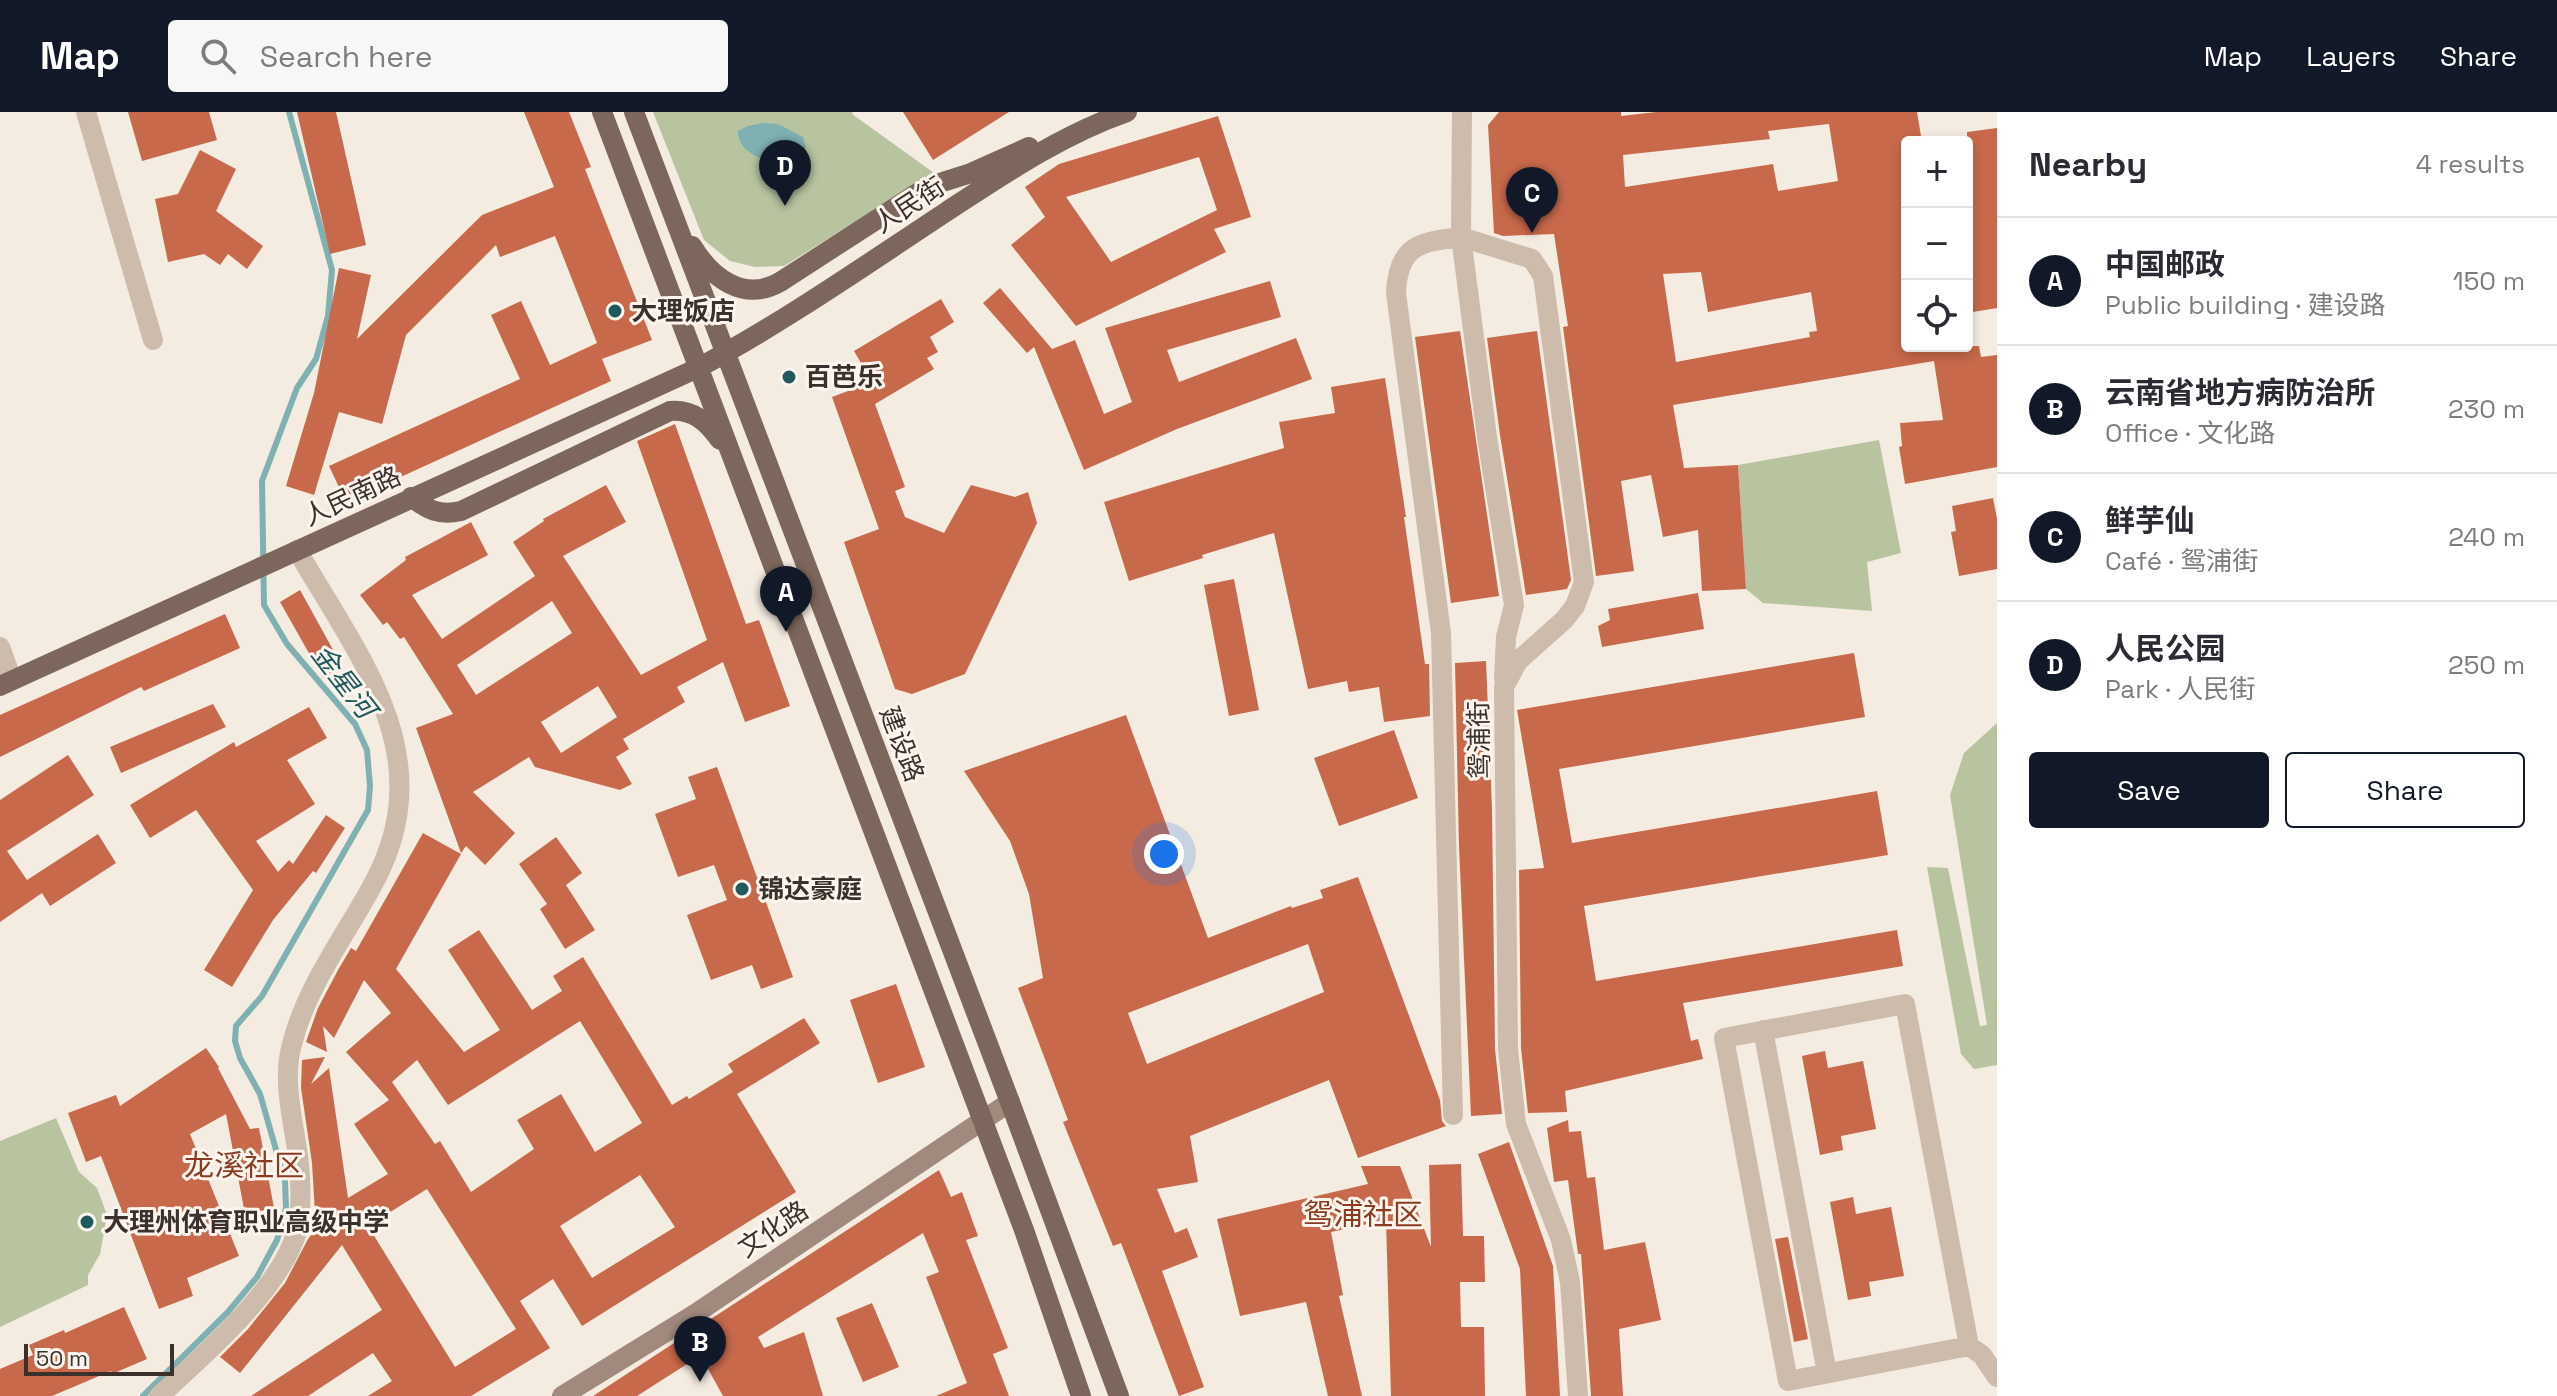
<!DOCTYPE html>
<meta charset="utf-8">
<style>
body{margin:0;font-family:"Space Grotesk","Noto Sans SC",sans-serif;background:#f7f7f7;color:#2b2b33}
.controls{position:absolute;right:24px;top:24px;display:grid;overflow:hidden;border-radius:8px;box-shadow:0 4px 12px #0003}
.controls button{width:72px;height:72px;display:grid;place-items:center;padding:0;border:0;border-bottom:2px solid #e1e1e2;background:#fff;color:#2b2b33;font:40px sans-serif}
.scale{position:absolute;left:24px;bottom:20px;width:150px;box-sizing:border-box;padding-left:8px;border:4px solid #3b302b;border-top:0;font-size:22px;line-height:28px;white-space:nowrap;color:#3b302b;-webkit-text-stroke:6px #fbf5ee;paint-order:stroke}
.you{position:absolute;left:1164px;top:742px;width:28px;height:28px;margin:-20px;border:6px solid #fff;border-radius:50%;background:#1a73e8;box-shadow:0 0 0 12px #1a73e833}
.badge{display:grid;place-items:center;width:52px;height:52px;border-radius:50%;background:#111827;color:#fff;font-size:26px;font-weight:700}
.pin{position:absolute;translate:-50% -66px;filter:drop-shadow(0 2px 4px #0008)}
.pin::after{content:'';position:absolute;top:42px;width:28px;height:24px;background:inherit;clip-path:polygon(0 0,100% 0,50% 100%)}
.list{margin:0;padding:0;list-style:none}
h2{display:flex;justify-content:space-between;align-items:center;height:104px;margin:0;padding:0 32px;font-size:34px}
h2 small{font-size:26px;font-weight:400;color:#7c7c81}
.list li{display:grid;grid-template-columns:52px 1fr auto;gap:24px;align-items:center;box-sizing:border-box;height:128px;padding:0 32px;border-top:2px solid #e1e1e2}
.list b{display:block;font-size:30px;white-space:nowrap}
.list p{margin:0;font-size:26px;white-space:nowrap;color:#7c7c81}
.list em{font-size:26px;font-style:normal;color:#7c7c81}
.actions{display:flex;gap:16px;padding:24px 32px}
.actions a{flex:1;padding:18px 0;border:2px solid #111827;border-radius:8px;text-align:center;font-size:28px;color:#111827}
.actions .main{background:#111827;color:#fff}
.icon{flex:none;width:44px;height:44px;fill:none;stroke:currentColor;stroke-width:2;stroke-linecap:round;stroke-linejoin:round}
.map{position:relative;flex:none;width:1997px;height:1284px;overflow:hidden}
header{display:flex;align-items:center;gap:48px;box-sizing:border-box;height:112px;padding:0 40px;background:#111827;color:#fff}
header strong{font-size:38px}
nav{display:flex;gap:44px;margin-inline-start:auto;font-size:28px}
.search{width:560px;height:72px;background:#f7f7f7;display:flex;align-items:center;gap:20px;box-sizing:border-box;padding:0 28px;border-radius:8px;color:#7c7c81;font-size:30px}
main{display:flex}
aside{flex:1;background:#fff}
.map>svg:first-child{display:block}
.green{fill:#b8c4a0}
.water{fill:#7fb0b2}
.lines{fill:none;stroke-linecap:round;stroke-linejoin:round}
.stream{stroke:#7fb0b2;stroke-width:6}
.building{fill:#c8694b;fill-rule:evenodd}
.street{stroke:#cdbbac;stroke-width:20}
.secondary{stroke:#a18a7d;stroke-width:20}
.primary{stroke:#7d675c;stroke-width:20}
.poi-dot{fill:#1f5a5e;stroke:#fbf5ee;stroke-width:3}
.labels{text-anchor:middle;stroke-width:6;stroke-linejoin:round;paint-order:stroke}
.street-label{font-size:26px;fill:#3b302b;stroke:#fbf5ee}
.poi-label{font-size:26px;font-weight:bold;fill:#3b302b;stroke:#fbf5ee;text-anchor:start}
.water-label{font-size:28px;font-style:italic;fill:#1f5a5e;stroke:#fbf5ee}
.quarter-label{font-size:30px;fill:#8c3b22;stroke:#fbf5ee}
</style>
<header>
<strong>Map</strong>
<div class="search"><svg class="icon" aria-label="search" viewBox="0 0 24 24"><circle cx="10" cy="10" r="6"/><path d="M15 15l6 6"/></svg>Search here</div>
<nav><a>Map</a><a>Layers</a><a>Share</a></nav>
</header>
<main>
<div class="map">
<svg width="1997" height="1284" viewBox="0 0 1997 1284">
<rect width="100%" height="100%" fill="#f4ebe1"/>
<!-- green -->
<path class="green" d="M 653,0 L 853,0 L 852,2 L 934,61 L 784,154 L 755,155 L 730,149 L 704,128 Z
M 1879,328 L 1901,441 L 1867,450 L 1872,499 L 1763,491 L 1746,477 L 1738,353 Z
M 1997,611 L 1997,953 L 1974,957 L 1961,942 L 1927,755 L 1948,756 L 1980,914 L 1987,913 L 1950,683 L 1964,641 Z
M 56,1006 L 79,1060 L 97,1076 L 107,1103 L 100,1142 L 88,1163 L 88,1173 L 0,1215 L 0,1029 Z"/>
<!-- water -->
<path class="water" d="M 763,11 L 778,12 L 803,25 L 806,36 C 791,58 738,50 738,19 L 748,14 Z"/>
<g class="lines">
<!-- stream -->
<path class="stream" d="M 143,1284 L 228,1200 L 257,1165 L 277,1128 L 286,1096 L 285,1069 L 260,982 L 240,946 L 235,929 L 236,914 L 262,884 L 368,698 L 370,674 L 367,638 L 355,612 L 287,532 L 264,493 L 262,369 L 297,276 L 316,247 L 328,204 L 332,158 L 289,0"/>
</g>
<!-- building -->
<path class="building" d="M 128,0 L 209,0 L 217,28 L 142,49 Z
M 297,0 L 336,0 L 366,133 L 330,142 Z
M 524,0 L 569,0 L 591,55 L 585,57 L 652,228 L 602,247 L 611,269 L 346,390 L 329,354 L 520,267 L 491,203 L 521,189 L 550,253 L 597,231 L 555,124 L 500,145 L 496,133 L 406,223 L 382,312 L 339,300 L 314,383 L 286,374 L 314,281 L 339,156 L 371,163 L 357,227 L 482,103 L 554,75 Z
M 903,0 L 1009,0 L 933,48 Z
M 1499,0 L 1621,0 L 1621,4 L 1656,0 L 1917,0 L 1922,30 L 1907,30 L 1907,234 L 1979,234 L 1981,245 L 1997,243 L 1997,355 L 1905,372 L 1899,335 L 1902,334 L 1900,311 L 1943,308 L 1934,249 L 1673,293 L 1684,356 L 1738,353 L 1746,477 L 1702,479 L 1698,418 L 1663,425 L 1651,363 L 1621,369 L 1634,459 L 1596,464 L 1563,215 L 1568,214 L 1554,122 L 1503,124 L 1494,121 L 1488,13 ZM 1829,12 L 1838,69 L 1778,79 L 1773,52 L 1625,75 L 1623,43 L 1770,27 L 1768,19 ZM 1701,160 L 1708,200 L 1811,180 L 1817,219 L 1809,220 L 1810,225 L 1676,250 L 1663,162 Z
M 1218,4 L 1251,105 L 1214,117 L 1226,140 L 1076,214 L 1011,133 L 1045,105 L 1025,75 L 1059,52 ZM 1199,45 L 1217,98 L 1111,150 L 1066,85 Z
M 1997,16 L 1997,196 L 1967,201 L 1967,20 Z
M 200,38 L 236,57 L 216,99 L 263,134 L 247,157 L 228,142 L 220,153 L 204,142 L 168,150 L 155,87 L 178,82 Z
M 1270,169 L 1281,205 L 1167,238 L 1179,270 L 1296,226 L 1312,267 L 1177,317 L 1084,358 L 1034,235 L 1027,241 L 983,191 L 1000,176 L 1052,237 L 1075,228 L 1104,302 L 1132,290 L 1105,216 Z
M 941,187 L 954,210 L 930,225 L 938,240 L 927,246 L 934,257 L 875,292 L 905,375 L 895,379 L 905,405 L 944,421 L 971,373 L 1015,385 L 1028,380 L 1037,411 L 965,562 L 912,582 L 895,577 L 844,430 L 879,417 L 832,285 L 872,270 L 854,239 Z
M 1460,219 L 1499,484 L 1451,491 L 1415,225 Z
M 1537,219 L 1571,468 L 1567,477 L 1526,483 L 1500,323 L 1487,226 Z
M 1385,266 L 1406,405 L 1404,405 L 1425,552 L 1429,552 L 1430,604 L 1384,610 L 1379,575 L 1349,580 L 1347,569 L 1308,577 L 1274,421 L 1202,443 L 1203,446 L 1129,469 L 1104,390 L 1284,336 L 1279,310 L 1335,301 L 1331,275 Z
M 675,312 L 746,512 L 759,508 L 790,594 L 745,610 L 723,550 L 677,575 L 685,590 L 623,627 L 629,637 L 616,645 L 632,672 L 620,678 L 535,655 L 529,645 L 473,680 L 515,721 L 485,753 L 466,734 L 461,741 L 416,616 L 453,602 L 404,525 L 400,527 L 387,510 L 383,513 L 360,483 L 406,448 L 405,445 L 471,410 L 488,443 L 412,483 L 442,527 L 535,464 L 513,430 L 544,409 L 543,407 L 606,373 L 626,410 L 563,444 L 641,563 L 707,528 L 637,329 ZM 552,489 L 572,521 L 476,583 L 457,553 ZM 598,574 L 617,605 L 561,641 L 541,610 Z
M 1993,386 L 1997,407 L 1997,457 L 1959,464 L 1951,420 L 1956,419 L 1952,394 Z
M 1234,467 L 1259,598 L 1229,604 L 1204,473 Z
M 300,478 L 342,554 L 323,566 L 280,490 Z
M 1698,481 L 1704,517 L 1602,535 L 1598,514 L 1610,508 L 1608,497 Z
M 225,502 L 240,536 L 144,579 L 141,575 L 0,645 L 0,603 Z
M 1854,541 L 1865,605 L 1559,657 L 1572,731 L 1877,679 L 1888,743 L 1584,794 L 1596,869 L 1897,818 L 1903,854 L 1683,891 L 1691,929 L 1698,927 L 1703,947 L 1565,979 L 1567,1000 L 1528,1001 L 1521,936 L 1519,758 L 1544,756 L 1517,598 Z
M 1486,549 L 1492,697 L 1495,937 L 1502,1002 L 1471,1004 L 1459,734 L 1455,551 Z
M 213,592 L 226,615 L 121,661 L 110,635 Z
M 309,595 L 327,626 L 287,648 L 315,692 L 256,729 L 278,760 L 289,748 L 293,752 L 326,703 L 345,716 L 316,761 L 313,759 L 273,808 L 232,875 L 204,858 L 253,778 L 196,698 L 150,726 L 130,693 L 234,630 L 236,635 Z
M 1126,603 L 1208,826 L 1291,794 L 1292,796 L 1323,786 L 1320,778 L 1358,765 L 1440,988 L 1442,1009 L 1446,1014 L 1358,1046 L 1329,968 L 1190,1024 L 1198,1070 L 1157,1077 L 1175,1121 L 1187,1116 L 1198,1145 L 1162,1159 L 1204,1275 L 1179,1284 L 1121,1131 L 1113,1134 L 1063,1010 L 1068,1008 L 1018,876 L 1043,866 L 1029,782 L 1010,729 L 964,659 ZM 1308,832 L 1324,880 L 1147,952 L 1128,901 Z
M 1394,618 L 1418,686 L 1339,714 L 1314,646 Z
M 68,643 L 94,683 L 7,739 L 27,768 L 98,722 L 116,751 L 50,794 L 42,781 L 0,810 L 0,688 Z
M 717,655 L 793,865 L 761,877 L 752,853 L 711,868 L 687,803 L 727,788 L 714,753 L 678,765 L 655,702 L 696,687 L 688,665 Z
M 423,721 L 461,742 L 396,857 L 464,940 L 500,918 L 448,838 L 479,818 L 532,898 L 562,879 L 553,864 L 583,845 L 672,993 L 687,984 L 689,987 L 733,960 L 728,952 L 804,906 L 820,931 L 737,982 L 796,1080 L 582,1214 L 553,1167 L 520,1189 L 550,1236 L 471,1284 L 368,1284 L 392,1269 L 373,1241 L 308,1284 L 251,1284 L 382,1198 L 342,1133 L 240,1261 L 220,1245 L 248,1217 L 285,1171 L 308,1127 L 316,1117 L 312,1051 L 301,976 L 302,948 L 325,945 L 311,972 L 329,956 L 348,1086 L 388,1062 L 354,1012 L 389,988 L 346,940 L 391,901 L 364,868 L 334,926 L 323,914 L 327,940 L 306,930 L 318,896 L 338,858 L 351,836 L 356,839 ZM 580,909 L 642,1011 L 595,1040 L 561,982 L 517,1008 L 534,1037 L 471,1080 L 440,1029 L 435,1032 L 392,970 L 417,948 L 448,993 ZM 640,1063 L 675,1115 L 592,1166 L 560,1114 ZM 427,1077 L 516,1217 L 455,1255 L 368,1114 Z
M 556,725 L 582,761 L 566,773 L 595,818 L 565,837 L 540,797 L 547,792 L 519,752 Z
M 896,872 L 925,955 L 878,971 L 850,888 Z
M 206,936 L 219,955 L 218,956 L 250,1017 L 259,1016 L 274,1096 L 245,1102 L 226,1002 L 190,1022 L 239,1144 L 187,1166 L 193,1184 L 159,1197 L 101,1044 L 86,1050 L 68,1001 L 116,983 L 120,994 Z
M 1825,939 L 1828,956 L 1863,949 L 1876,1017 L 1841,1024 L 1843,1038 L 1820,1043 L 1802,944 Z
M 1568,1008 L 1569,1020 L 1581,1019 L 1587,1066 L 1595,1065 L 1604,1138 L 1645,1130 L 1661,1208 L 1619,1217 L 1623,1284 L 1591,1284 L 1581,1142 L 1578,1142 L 1568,1068 L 1554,1070 L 1547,1016 Z
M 1509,1030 L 1553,1154 L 1560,1284 L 1526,1284 L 1520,1157 L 1478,1042 Z
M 1461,1052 L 1463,1124 L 1484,1124 L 1485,1170 L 1460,1170 L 1461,1215 L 1484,1215 L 1485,1284 L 1391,1284 L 1386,1108 L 1331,1120 L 1343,1183 L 1339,1184 L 1362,1284 L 1328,1284 L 1306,1190 L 1240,1204 L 1217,1107 L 1368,1072 L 1361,1054 L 1400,1054 L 1431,1135 L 1429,1053 Z
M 939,1058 L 951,1085 L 962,1080 L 978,1124 L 966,1128 L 1008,1236 L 993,1242 L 1009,1284 L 936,1284 L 967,1271 L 926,1165 L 939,1160 L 923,1121 L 758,1225 L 764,1236 L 804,1220 L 823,1284 L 723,1284 L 708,1257 L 706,1259 L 698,1245 L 637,1284 L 593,1284 Z
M 1853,1085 L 1856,1102 L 1891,1095 L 1904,1164 L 1869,1170 L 1871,1184 L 1848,1188 L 1830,1090 Z
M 1788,1125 L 1808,1227 L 1794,1230 L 1775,1127 Z
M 872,1191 L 899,1255 L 863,1270 L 836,1206 Z
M 124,1195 L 147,1247 L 112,1262 L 111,1259 L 52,1284 L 0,1284 L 0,1257 L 33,1243 L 29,1233 L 64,1218 L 65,1221 Z"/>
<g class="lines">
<!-- street -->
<path class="street" d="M 86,0 L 153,228
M 1462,0 L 1461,125 L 1532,147 L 1543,164 L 1584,470 L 1575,494 L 1564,508 L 1518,549 L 1504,575 L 1508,937 L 1516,1012 L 1561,1128 L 1570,1170 L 1578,1284
M 0,535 L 12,568
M 1763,918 L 1827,1261
M 1453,1003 L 1441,521 L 1396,181 C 1398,133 1420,130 1461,125 L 1487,325 L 1514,493 L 1506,525 L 1504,567
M 1969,1234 L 1788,1269 L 1724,926 L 1905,892 L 1969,1234 L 1982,1243 L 1997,1265
M 159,1284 C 203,1244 281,1177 297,1119 C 302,1097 301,1074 299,1052 C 295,1014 281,971 292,932 C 306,876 343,827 371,776 C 444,646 361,549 297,438"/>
<!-- secondary -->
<path class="secondary" d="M 562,1284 L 695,1202 L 1010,990"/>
<!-- primary -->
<path class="primary" d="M 602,0 L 1024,1118 L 1081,1284
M 634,0 L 1010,990 L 1119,1284
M 692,134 C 711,165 743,191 780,170 L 927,75 L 971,61 L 1029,35
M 411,385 C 428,398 439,404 461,399 L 670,299 C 693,297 707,310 720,328
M 0,574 L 698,256 C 784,210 864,154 946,100 C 1004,62 1061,23 1127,0"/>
</g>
<!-- markers -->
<g class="poi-dot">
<circle cx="615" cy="199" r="8"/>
<circle cx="789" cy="265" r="8"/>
<circle cx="742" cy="777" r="8"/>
<circle cx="87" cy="1110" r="8"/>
</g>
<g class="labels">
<!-- street labels -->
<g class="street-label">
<text transform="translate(909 93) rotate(-33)" y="9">人民街</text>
<text transform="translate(352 384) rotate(-25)" y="9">人民南路</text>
<text transform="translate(1479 628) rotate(-91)" y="9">鸳浦街</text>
<text transform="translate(902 632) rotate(69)" y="9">建设路</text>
<text transform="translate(773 1117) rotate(-34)" y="9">文化路</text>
</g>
<!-- poi labels -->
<g class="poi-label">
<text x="631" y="208">大理饭店</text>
<text x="805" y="274">百芭乐</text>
<text x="758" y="786">锦达豪庭</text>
<text x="103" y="1119">大理州体育职业高级中学</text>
</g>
<!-- water labels -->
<g class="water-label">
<text transform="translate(344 569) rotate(52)" y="10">金星河</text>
</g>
<!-- quarter labels -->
<g class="quarter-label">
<text x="244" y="1064">龙溪社区</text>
<text x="1363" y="1113">鸳浦社区</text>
</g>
</g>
</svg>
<div class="controls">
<button>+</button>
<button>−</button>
<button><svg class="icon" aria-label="locate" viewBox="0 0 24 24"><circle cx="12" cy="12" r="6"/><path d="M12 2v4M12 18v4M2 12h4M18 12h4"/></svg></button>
</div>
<div class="scale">50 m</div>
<div class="you"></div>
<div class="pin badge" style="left:786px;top:520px">A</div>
<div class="pin badge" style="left:700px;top:1270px">B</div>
<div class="pin badge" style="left:1532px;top:121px">C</div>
<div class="pin badge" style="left:785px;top:94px">D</div>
</div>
<aside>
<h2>Nearby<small>4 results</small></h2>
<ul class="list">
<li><span class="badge">A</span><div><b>中国邮政</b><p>Public building · 建设路</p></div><em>150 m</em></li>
<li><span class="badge">B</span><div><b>云南省地方病防治所</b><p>Office · 文化路</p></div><em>230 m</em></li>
<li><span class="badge">C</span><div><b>鲜芋仙</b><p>Café · 鸳浦街</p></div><em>240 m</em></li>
<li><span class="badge">D</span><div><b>人民公园</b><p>Park · 人民街</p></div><em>250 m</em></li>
</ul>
<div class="actions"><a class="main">Save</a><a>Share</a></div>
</aside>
</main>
